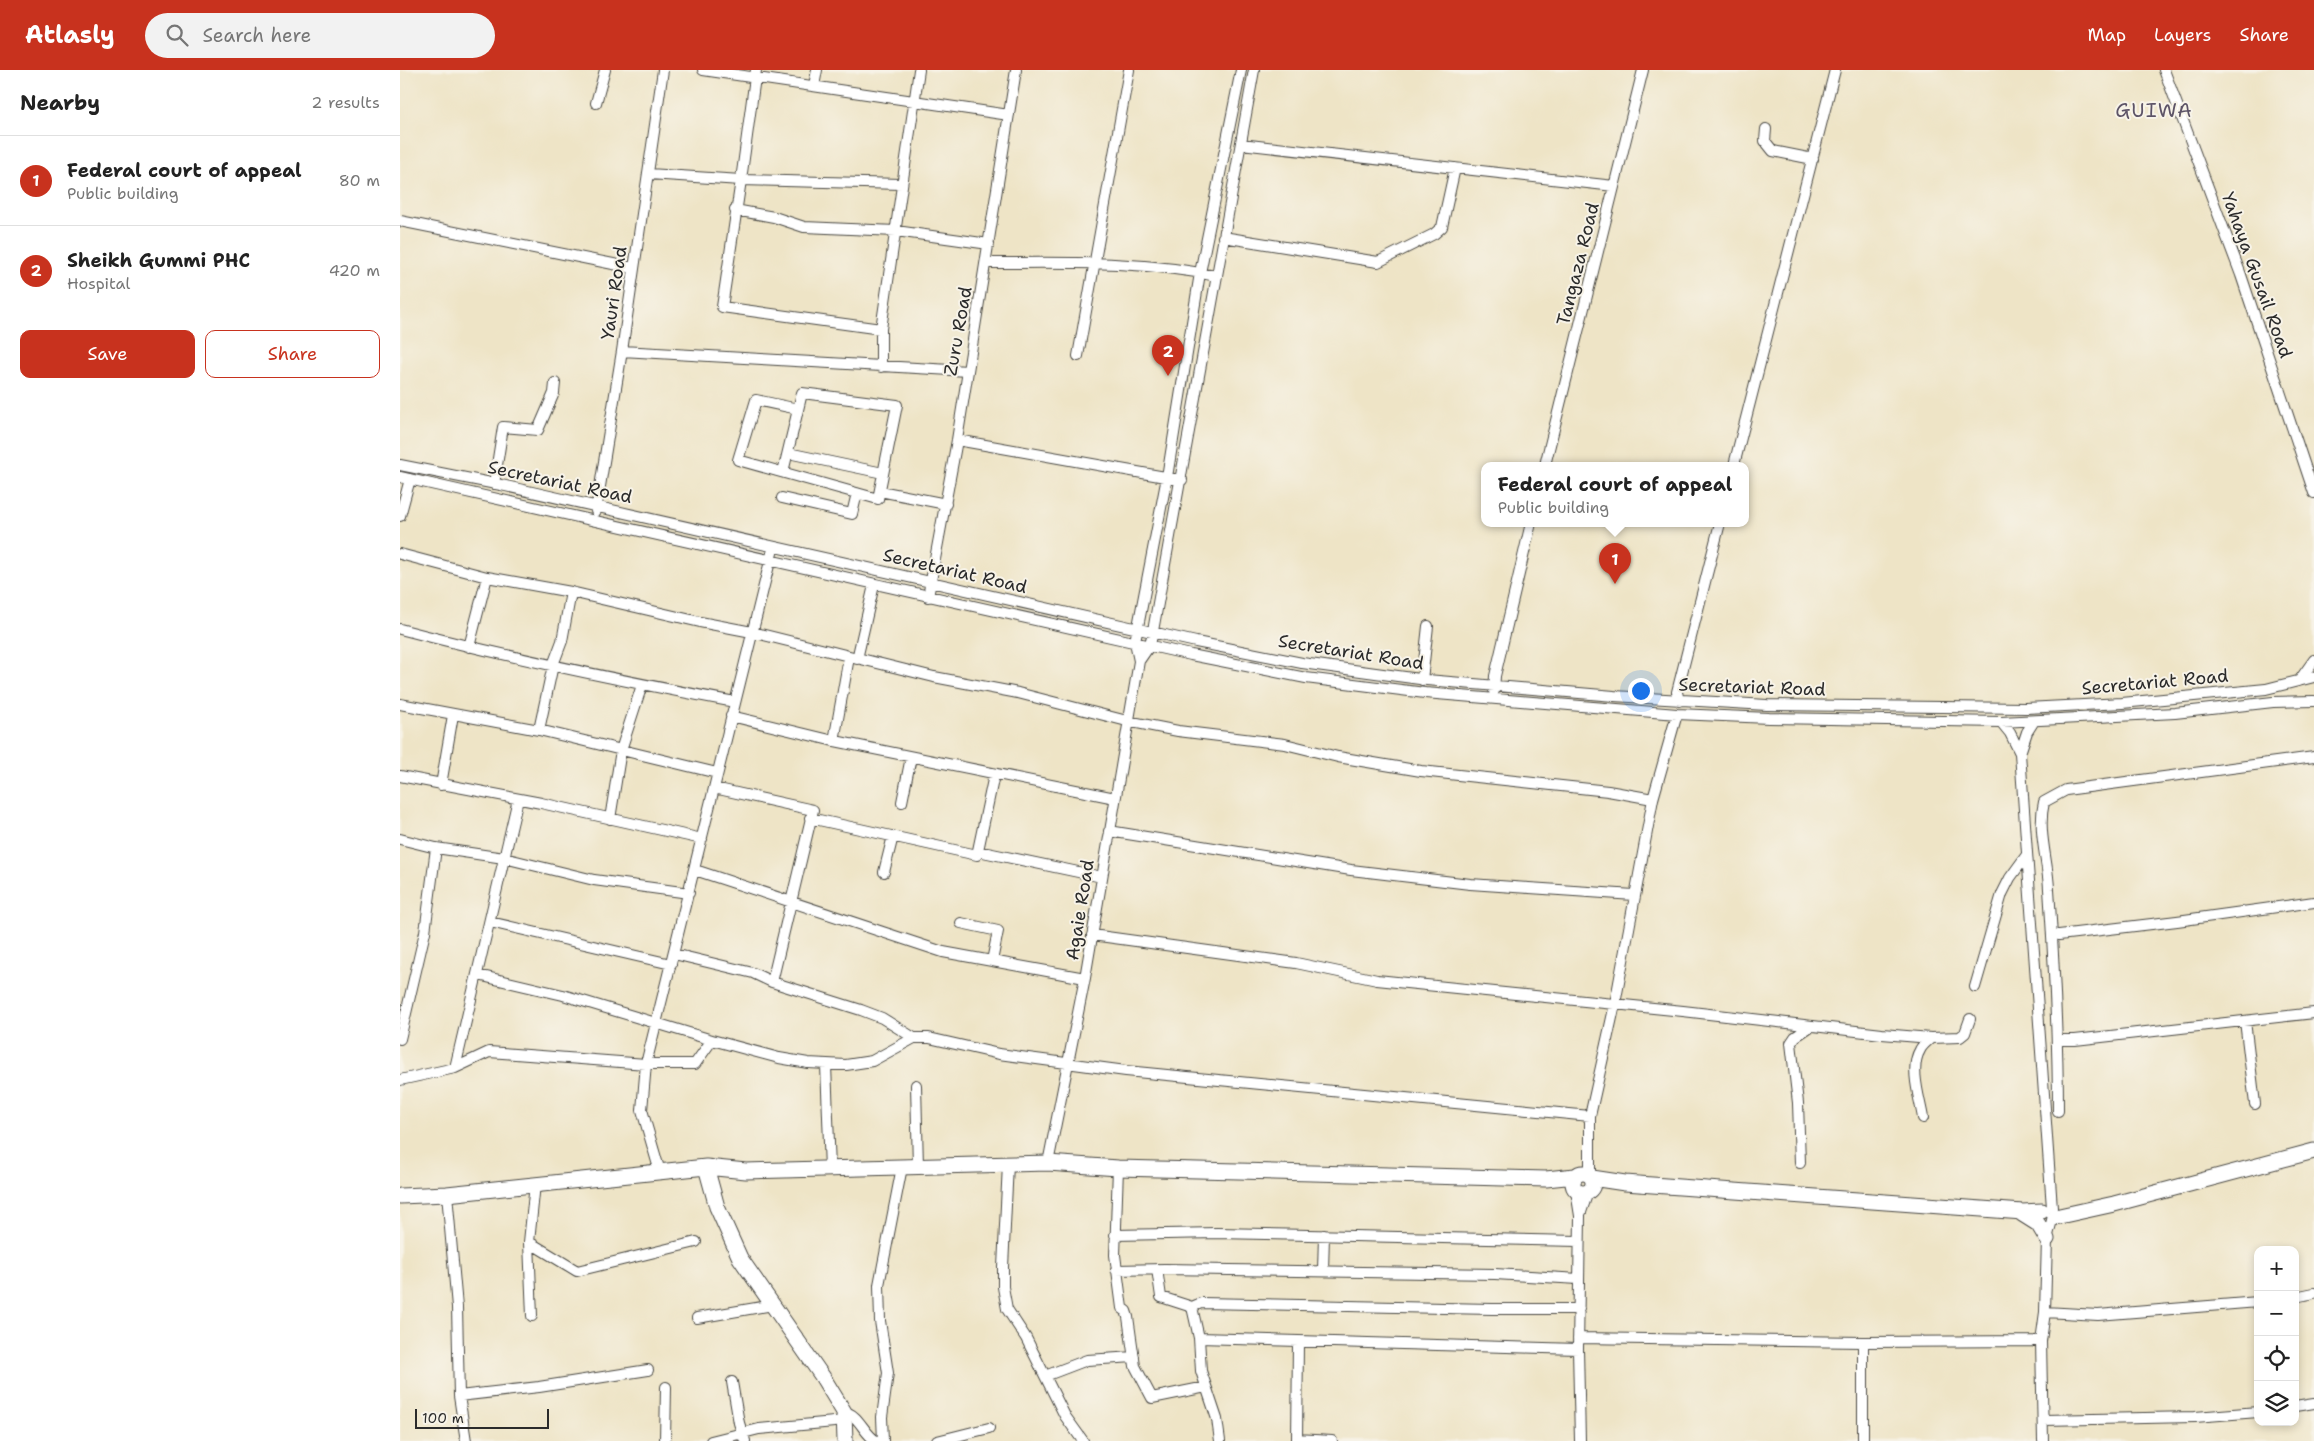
<!DOCTYPE html>
<meta charset="utf-8">
<style>
body{margin:0;font-family:"Shantell Sans",sans-serif;background:#f2f2f2;color:#222}
.controls{position:absolute;right:15px;bottom:15px;display:grid;overflow:hidden;border-radius:10px;box-shadow:0 2px 8px #0003}
.controls button{width:45px;height:45px;display:grid;place-items:center;padding:0;border:0;border-bottom:1px solid #e0e0e0;background:#fff;color:#222;font:25px sans-serif}
.scale{position:absolute;left:15px;bottom:12px;width:134px;box-sizing:border-box;padding-left:5px;border:2px solid #2b2b2b;border-top:0;font-size:14px;line-height:18px;white-space:nowrap;color:#2b2b2b;-webkit-text-stroke:4px #f7f3e8;paint-order:stroke}
.you{position:absolute;left:1240px;top:620px;width:18px;height:18px;margin:-12px;border:4px solid #fff;border-radius:50%;background:#1a73e8;box-shadow:0 0 0 8px #1a73e833}
.badge{display:grid;place-items:center;width:32px;height:32px;border-radius:50%;background:#c8321e;color:#fff;font-size:16px;font-weight:700}
.pin{position:absolute;translate:-50% -41px;filter:drop-shadow(0 1px 2px #0008)}
.pin::after{content:'';position:absolute;top:26px;width:18px;height:15px;background:inherit;clip-path:polygon(0 0,100% 0,50% 100%)}
.popup{position:absolute;left:1081px;top:392px;width:268px;height:65px;box-sizing:border-box;display:grid;place-content:center;border-radius:10px;background:#fff;filter:drop-shadow(0 1px 4px #0005);font-size:16px;white-space:nowrap;color:#767676}
.popup b{font-size:19px;color:#222}
.popup::after{content:'';position:absolute;left:50%;top:100%;margin-left:-10px;border:10px solid transparent;border-top-color:#fff}
.list{margin:0;padding:0;list-style:none}
h2{display:flex;justify-content:space-between;align-items:center;height:65px;margin:0;padding:0 20px;font-size:21px}
h2 small{font-size:16px;font-weight:400;color:#767676}
.list li{display:grid;grid-template-columns:32px 1fr auto;gap:15px;align-items:center;box-sizing:border-box;height:90px;padding:0 20px;border-top:1px solid #e0e0e0}
.list b{display:block;font-size:19px;white-space:nowrap}
.list p{margin:0;font-size:16px;white-space:nowrap;color:#767676}
.list em{font-size:16px;font-style:normal;color:#767676}
.actions{display:flex;gap:10px;padding:15px 20px}
.actions a{flex:1;padding:11px 0;border:1px solid #c8321e;border-radius:10px;text-align:center;font-size:18px;color:#c8321e}
.actions .main{background:#c8321e;color:#fff}
.icon{flex:none;width:28px;height:28px;fill:none;stroke:currentColor;stroke-width:2;stroke-linecap:round;stroke-linejoin:round}
.map{position:relative;flex:none;width:1914px;height:1371px;overflow:hidden}
header{display:flex;align-items:center;gap:30px;box-sizing:border-box;height:70px;padding:0 25px;background:#c8321e;color:#fff}
header strong{font-size:24px}
nav{display:flex;gap:28px;margin-inline-start:auto;font-size:18px}
.search{width:350px;height:45px;background:#f2f2f2;display:flex;align-items:center;gap:12px;box-sizing:border-box;padding:0 18px;border-radius:28px;color:#767676;font-size:19px}
main{display:flex}
aside{flex:1;background:#fff}
.map>svg:first-child{display:block}
.lines{fill:none;stroke-linecap:round;stroke-linejoin:round}
.street-casing{stroke:#484742;stroke-width:12}
.secondary-casing{stroke:#484742;stroke-width:17}
.street{stroke:#fff;stroke-width:10}
.secondary{stroke:#fff;stroke-width:15}
.labels{text-anchor:middle;stroke-width:4;stroke-linejoin:round;paint-order:stroke}
.street-label{font-size:18px;fill:#2b2b2b;stroke:#f7f3e8}
.quarter-label{font-size:20px;letter-spacing:1px;fill:#5d5467;stroke:#f7f3e8}
</style>
<header>
<strong>Atlasly</strong>
<div class="search"><svg class="icon" aria-label="search" viewBox="0 0 24 24"><circle cx="10" cy="10" r="6"/><path d="M15 15l6 6"/></svg>Search here</div>
<nav><a>Map</a><a>Layers</a><a>Share</a></nav>
</header>
<main>
<aside>
<h2>Nearby<small>2 results</small></h2>
<ul class="list">
<li><span class="badge">1</span><div><b>Federal court of appeal</b><p>Public building</p></div><em>80 m</em></li>
<li><span class="badge">2</span><div><b>Sheikh Gummi PHC</b><p>Hospital</p></div><em>420 m</em></li>
</ul>
<div class="actions"><a class="main">Save</a><a>Share</a></div>
</aside>
<div class="map">
<svg width="1914" height="1371" viewBox="0 0 1914 1371">
<rect width="100%" height="100%" fill="#f7f3e8"/>
<filter id="ink" filterUnits="userSpaceOnUse"><feTurbulence type="fractalNoise" baseFrequency=".02" numOctaves="2"/><feDisplacementMap in="SourceGraphic" scale="10" xChannelSelector="R" yChannelSelector="G"/><feConvolveMatrix kernelMatrix="1 2 1 2 8 2 1 2 1" color-interpolation-filters="sRGB"/></filter>
<filter id="wash" filterUnits="userSpaceOnUse"><feTurbulence type="fractalNoise" baseFrequency=".0096" numOctaves="4" result="noise"/><feDisplacementMap in="SourceGraphic" scale="20" xChannelSelector="R" yChannelSelector="G"/><feGaussianBlur stdDeviation="1.12" result="paint"/><feColorMatrix in="noise" values="0 0 0 0 0 0 0 0 0 0 0 0 0 0 0 0 0 1.4 0 .05"/><feComposite in="paint" operator="in"/></filter>
<g filter="url(#wash)">
<rect width="100%" height="100%" fill="#eee4c6"/>
</g>
<g filter="url(#ink)">
<g class="lines">
<defs>
<path id="street" d="M 303,0 L 609,45
M 1764,0 L 1841,205 L 1914,423
M 414,16 L 417,0
M 196,33 L 205,0
M 1366,59 L 1365,71 L 1373,81 L 1413,89
M 841,74 L 1214,116
M 249,104 L 341,110 L 356,0
M 335,140 L 374,147 L 404,157 L 496,161 L 589,174
M 0,151 L 233,198
M 823,167 L 978,192 L 1034,164 L 1042,157 L 1055,98
M 586,193 C 663,193 741,190 816,206
M 481,259 L 322,237 L 341,110 L 502,114
M 222,281 L 568,301
M 678,286 L 729,0
M 481,297 L 481,259 L 519,0
M 557,370 L 782,410
M 388,383 L 483,403
M 0,395 L 101,415 L 796,572 L 902,593 L 1027,610 L 1214,626 L 1367,635 L 1626,638 L 1722,633 L 1866,619 L 1914,607
M 1145,395 L 1243,0
M 1334,395 L 1435,0
M 383,402 L 402,323 L 497,335 L 478,429 L 338,390 L 356,330 L 398,339
M 0,407 L 791,585 L 906,608 L 1025,623 L 1277,644 L 1369,648 L 1601,652 L 1775,643 L 1873,632 L 1914,631
M 94,414 L 103,357 L 138,360 L 154,323 L 155,313
M 480,421 L 546,434
M 382,428 L 452,444 L 457,423
M 196,441 L 222,281 L 263,0
M 0,446 L 10,409
M 0,484 L 87,507 L 171,522 L 300,552 L 352,562 L 534,607 L 618,623 L 727,651 L 778,661 L 885,674 L 938,687 L 1021,701 L 1208,721 L 1253,729
M 528,527 L 557,370 L 616,0
M 0,559 C 110,588 223,611 335,632
M 69,577 L 87,507
M 457,589 L 474,515
M 739,591 L 750,575 L 753,561 L 854,0
M 1022,610 L 1028,556
M 1899,611 L 1914,590
M 1094,621 L 1095,606 L 1131,453
M 1279,631 L 1277,622 L 1320,453
M 0,634 L 139,660 L 317,703
M 331,646 L 430,670 L 715,728
M 1601,652 L 1610,663 L 1620,683 L 1652,1138
M 139,660 L 153,595 L 162,571 L 171,522
M 434,671 L 449,587
M 1620,683 L 1627,662 L 1634,651
M 0,706 L 141,733 L 302,769
M 41,715 L 53,645
M 314,718 L 413,740 L 372,912
M 502,732 L 511,687
M 410,748 L 577,785 L 594,705
M 210,749 L 221,680 L 242,615
M 709,761 L 951,800 L 1070,814 L 1234,825
M 0,769 L 36,778 L 104,788 L 194,810 L 289,823
M 578,781 L 702,807
M 295,800 L 543,882 L 685,908
M 484,802 L 493,766
M 90,852 L 271,894
M 561,853 L 598,861 L 592,891
M 1652,863 L 1659,865 L 1777,851 L 1914,832
M 692,865 L 896,893 L 977,910 L 1283,941 L 1482,964 L 1531,968 L 1560,967 L 1565,963 L 1570,949
M 274,884 L 353,903 L 372,912 L 461,940 L 482,948 L 514,968 L 529,968 L 599,984 L 726,1001 L 1190,1046
M 78,905 L 163,925 L 312,970 L 379,988 L 408,993 L 446,995 L 472,991 L 514,968
M 1575,917 L 1602,824 L 1610,808 L 1626,786
M 1845,951 L 1855,1034
M 0,969 L 25,862 L 36,778
M 1658,970 L 1675,970 L 1914,943
M 426,995 L 430,1099
M 55,998 L 118,729
M 0,1010 L 55,998 L 89,982 L 246,994 L 295,994 L 312,970
M 516,1015 L 518,1097
M 1658,1041 C 1658,967 1654,893 1649,819 C 1648,790 1637,761 1644,732 L 1666,720 L 1914,687
M 1523,1048 C 1520,1029 1509,998 1520,980 C 1522,975 1527,972 1531,968
M 648,1093 L 685,908 L 739,591 L 735,572 L 767,407 L 800,203 L 841,0
M 1400,1093 L 1398,1033 L 1391,973 L 1395,967 L 1411,956
M 608,1094 L 603,1197 L 603,1217 L 607,1239 L 626,1268 L 665,1346 L 683,1371
M 718,1098 L 715,1185 L 722,1238 L 726,1241 L 728,1247 L 735,1296 L 752,1328 L 806,1317
M 260,1102 L 242,1040 L 246,994 L 372,483
M 1190,1105 L 1190,1046 L 1215,934 L 1253,729 L 1277,644
M 135,1114 L 129,1172 L 177,1201 L 296,1172
M 1176,1121 L 1180,1146 L 1178,1279 L 1180,1371
M 47,1124 L 57,1237 L 59,1326 L 66,1371
M 1181,1142 L 1188,1122
M 715,1165 L 817,1163 L 1179,1171
M 129,1172 L 132,1246
M 757,1199 L 761,1227 L 792,1237 L 799,1268 L 801,1301 L 817,1349 L 820,1371
M 716,1200 L 765,1199 L 1095,1204 L 1179,1209
M 923,1201 L 924,1165
M 1895,1227 L 1914,1223
M 792,1237 L 801,1233 L 1092,1239 L 1179,1239
M 1645,1242 L 1698,1245 L 1858,1232
M 297,1248 L 373,1235
M 799,1268 L 1178,1279
M 1178,1268 L 1463,1272 L 1641,1271
M 645,1306 L 687,1290 L 734,1287
M 332,1312 L 339,1353 L 345,1371
M 59,1326 L 139,1317 L 248,1300
M 1895,1336 L 1914,1333
M 444,1342 C 459,1344 463,1363 476,1371
M 1643,1350 L 1795,1347 L 1858,1342
M 897,1369 L 932,1371
M 265,1371 L 266,1317
M 311,1371 L 359,1359 L 445,1351
M 483,1371 L 482,1347 L 488,1303 L 480,1251 L 479,1215 L 502,1097
M 537,1371 L 589,1358
M 897,1371 L 898,1272
M 1463,1371 L 1463,1272
M 1643,1371 L 1641,1271 L 1645,1242 L 1647,1169 L 1652,1150"/>
<path id="secondary" d="M 306,1097 L 317,1137 L 340,1188 L 422,1306 L 444,1342 L 445,1371
M1173 1113a10 10 0 1 1 20 0a10 10 0 1 1-20 0Z
M 1192,1108 L 1225,1113 L 1623,1142 L 1642,1141
M 0,1126 L 47,1124 L 306,1097 L 346,1101 L 648,1093 L 718,1098 L 1146,1109 L 1175,1106
M 1619,1142 L 1638,1154 L 1647,1169
M 1655,1147 L 1714,1134 L 1914,1081"/>
</defs>
<!-- street casing -->
<use href="#street" class="street-casing"/>
<!-- secondary casing -->
<use href="#secondary" class="secondary-casing"/>
<!-- street -->
<use href="#street" class="street"/>
<!-- secondary -->
<use href="#secondary" class="secondary"/>
</g>
</g>
<g class="labels">
<!-- street labels -->
<g class="street-label">
<text transform="translate(1178 194) rotate(-76)" y="6">Tangaza Road</text>
<text transform="translate(1857 205) rotate(70)" y="6">Yahaya Gusail Road</text>
<text transform="translate(214 223) rotate(-82)" y="6">Yauri Road</text>
<text transform="translate(558 261) rotate(-80)" y="6">Zuru Road</text>
<text transform="translate(160 412) rotate(12)" y="6">Secretariat Road</text>
<text transform="translate(555 501) rotate(13)" y="6">Secretariat Road</text>
<text transform="translate(951 582) rotate(9)" y="6">Secretariat Road</text>
<text transform="translate(1755 612) rotate(-5)" y="6">Secretariat Road</text>
<text transform="translate(1352 617) rotate(2)" y="6">Secretariat Road</text>
<text transform="translate(680 840) rotate(-81)" y="6">Agaie Road</text>
</g>
<!-- quarter labels -->
<g class="quarter-label">
<text x="1754" y="47">GUIWA</text>
</g>
</g>
</svg>
<div class="controls">
<button>+</button>
<button>−</button>
<button><svg class="icon" aria-label="locate" viewBox="0 0 24 24"><circle cx="12" cy="12" r="6"/><path d="M12 2v4M12 18v4M2 12h4M18 12h4"/></svg></button>
<button><svg class="icon" aria-label="layers" viewBox="0 0 24 24"><path d="M12 4l9 5-9 5-9-5zM3 14l9 5 9-5"/></svg></button>
</div>
<div class="scale">100 m</div>
<div class="you"></div>
<div class="pin badge" style="left:1215px;top:514px">1</div>
<div class="popup"><b>Federal court of appeal</b>Public building</div>
<div class="pin badge" style="left:768px;top:306px">2</div>
</div>
</main>
